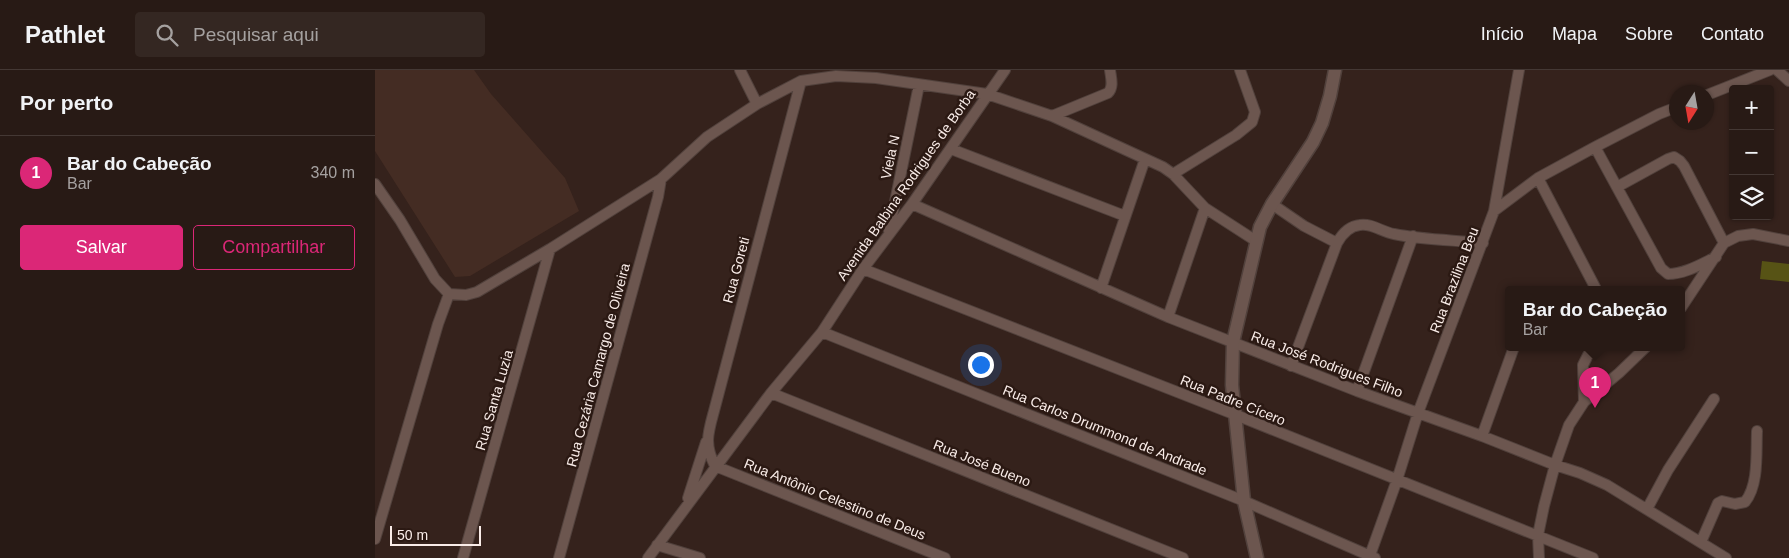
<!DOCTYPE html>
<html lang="pt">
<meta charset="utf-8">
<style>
body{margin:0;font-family:Helvetica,sans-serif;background:#342722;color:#f1f3f6}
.controls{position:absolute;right:15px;top:15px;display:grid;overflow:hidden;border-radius:5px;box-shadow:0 1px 4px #0004}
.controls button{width:45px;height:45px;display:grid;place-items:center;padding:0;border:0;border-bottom:1px solid #443834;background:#281a15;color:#f1f3f6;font:25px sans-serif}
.compass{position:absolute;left:1294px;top:15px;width:45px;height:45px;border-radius:50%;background:#281a15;box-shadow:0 1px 4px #0004;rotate:191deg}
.scale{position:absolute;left:15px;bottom:12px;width:91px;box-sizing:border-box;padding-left:5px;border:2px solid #f9ece8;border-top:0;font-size:14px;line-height:18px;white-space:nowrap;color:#f9ece8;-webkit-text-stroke:4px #2b1913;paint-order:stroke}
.you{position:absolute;left:605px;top:294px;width:18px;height:18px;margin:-12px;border:4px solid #fff;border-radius:50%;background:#1a73e8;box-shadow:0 0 0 8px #1a73e833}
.badge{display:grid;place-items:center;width:32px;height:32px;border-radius:50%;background:#db2777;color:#fff;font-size:16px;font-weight:700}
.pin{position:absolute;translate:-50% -41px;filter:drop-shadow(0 1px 2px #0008)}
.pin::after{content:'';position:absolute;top:26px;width:18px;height:15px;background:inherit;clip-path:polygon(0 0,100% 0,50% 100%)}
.popup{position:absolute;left:1130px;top:216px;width:180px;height:65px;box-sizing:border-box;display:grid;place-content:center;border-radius:5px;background:#281a15;filter:drop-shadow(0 1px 4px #0005);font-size:16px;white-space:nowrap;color:#a5a1a0}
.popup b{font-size:19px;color:#f1f3f6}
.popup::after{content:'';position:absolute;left:50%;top:100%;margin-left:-10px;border:10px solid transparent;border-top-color:#281a15}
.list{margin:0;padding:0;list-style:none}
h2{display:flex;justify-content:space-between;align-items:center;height:65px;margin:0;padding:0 20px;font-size:21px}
h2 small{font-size:16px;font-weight:400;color:#a5a1a0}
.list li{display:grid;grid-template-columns:32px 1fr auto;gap:15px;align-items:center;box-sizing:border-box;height:75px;padding:0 20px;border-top:1px solid #443834}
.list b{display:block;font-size:19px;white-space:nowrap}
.list p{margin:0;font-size:16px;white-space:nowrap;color:#a5a1a0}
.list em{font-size:16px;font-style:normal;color:#a5a1a0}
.actions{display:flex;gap:10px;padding:15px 20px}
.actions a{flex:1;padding:11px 0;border:1px solid #db2777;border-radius:5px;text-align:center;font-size:18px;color:#db2777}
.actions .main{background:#db2777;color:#fff}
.icon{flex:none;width:28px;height:28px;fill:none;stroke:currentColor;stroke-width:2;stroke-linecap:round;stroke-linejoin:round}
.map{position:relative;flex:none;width:1414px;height:488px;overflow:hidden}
header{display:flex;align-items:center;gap:30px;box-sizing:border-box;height:70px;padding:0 25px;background:#281a15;border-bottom:1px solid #443834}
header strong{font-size:24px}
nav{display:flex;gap:28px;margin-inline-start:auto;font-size:18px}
.search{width:350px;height:45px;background:#342722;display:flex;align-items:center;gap:12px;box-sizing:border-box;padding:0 18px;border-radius:5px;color:#a5a1a0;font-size:19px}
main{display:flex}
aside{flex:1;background:#281a15}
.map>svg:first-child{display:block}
.built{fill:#442c23}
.green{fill:#575315}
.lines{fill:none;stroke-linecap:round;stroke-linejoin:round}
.minor-casing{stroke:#51413c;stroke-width:12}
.tertiary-casing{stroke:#51413c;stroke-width:15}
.minor{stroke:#6c564f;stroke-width:10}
.tertiary{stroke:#6c564f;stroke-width:12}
.labels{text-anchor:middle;stroke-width:5;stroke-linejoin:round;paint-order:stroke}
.street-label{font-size:14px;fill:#f9ece8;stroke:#2b1913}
</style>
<header>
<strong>Pathlet</strong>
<div class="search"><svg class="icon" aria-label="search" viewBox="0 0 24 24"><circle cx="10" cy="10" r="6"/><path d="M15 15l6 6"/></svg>Pesquisar aqui</div>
<nav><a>Início</a><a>Mapa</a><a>Sobre</a><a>Contato</a></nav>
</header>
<main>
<aside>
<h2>Por perto<small></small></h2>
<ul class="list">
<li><span class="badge">1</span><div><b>Bar do Cabeção</b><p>Bar</p></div><em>340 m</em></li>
</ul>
<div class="actions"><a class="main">Salvar</a><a>Compartilhar</a></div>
</aside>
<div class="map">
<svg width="1414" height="488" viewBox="0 0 1414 488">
<rect width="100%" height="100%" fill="#35221c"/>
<!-- built -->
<path class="built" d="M 0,0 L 99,0 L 116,24 L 190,108 L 204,141 L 95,206 L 80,207 L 0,81 Z"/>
<!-- green -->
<path class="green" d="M 1387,191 L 1414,194 L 1414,212 L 1385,209 Z"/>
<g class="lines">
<defs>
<path id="minor" d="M 365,0 L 382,34
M 1402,0 L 1414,11
M 426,11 L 339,341 C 333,363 329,374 340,396 L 570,488
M 1332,25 L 1395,0
M 677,46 L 733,23 C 739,17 736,8 735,0
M 1220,77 L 1286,198 L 1293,204 C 1310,204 1326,194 1341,187
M 576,79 L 750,146
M 798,104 L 861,65 L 877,52 L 880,42 L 865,0
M 1163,108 L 1221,219
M 0,114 L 25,150 L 60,209 L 74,224
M 1242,117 L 1293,89 L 1299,87 L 1305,91 L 1309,96 L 1349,173
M 537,134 L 793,247 L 982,321 L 1107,366 L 1180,395 L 1205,403 L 1232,415 L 1351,488
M 897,134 L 929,156 L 962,173
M 1119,141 L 1144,0
M 514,161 L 544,15
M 488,199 L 861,345 L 1218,488
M 726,218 L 770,89
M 74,224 L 91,225 L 102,222 L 175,179 L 286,109 L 332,67 L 382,34 L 426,11 L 461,6 L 501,8 L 612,24 L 677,46 L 788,97 L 798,104 L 830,138 L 881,171
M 1306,238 L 1349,173 L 1363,166 L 1378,164 L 1414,171
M 793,247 L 830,138
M 447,262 L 869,431 L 1000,488
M 916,296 L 962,173 C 967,164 974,156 985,155 C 997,153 1007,162 1019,164 C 1048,170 1079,170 1108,173
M 982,321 L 1038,166
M 396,323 L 808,488
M 1209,332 L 1208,295 L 1213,285 L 1225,277
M 1107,366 L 1139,277
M 313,428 L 331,372
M 1272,439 L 1293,400 L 1339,329
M 0,469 L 63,254 L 74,224
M 1326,472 L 1343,433 L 1347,431 L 1360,434 L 1370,432 C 1384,415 1381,383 1382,361
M 282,475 L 325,488
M 88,488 L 175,179
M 184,488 L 283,127 L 286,109
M 273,488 L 396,323 L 447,262 L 488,199 L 537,134 L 630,0
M 994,488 L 1022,410 L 1043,343 L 1119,141 L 1163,108 L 1220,77 L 1284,44 L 1302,37
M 1164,488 L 1163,465 L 1169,436 L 1180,395 L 1194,355 L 1209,332 L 1244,303 L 1271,277"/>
<path id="tertiary" d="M 882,488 L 869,431 L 857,315 L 858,272 L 885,157 L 897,134 L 938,72 L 947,53 L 955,26 L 960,0"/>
</defs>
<!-- minor casing -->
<use href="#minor" class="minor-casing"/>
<!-- tertiary casing -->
<use href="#tertiary" class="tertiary-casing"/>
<!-- minor -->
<use href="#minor" class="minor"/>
<!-- tertiary -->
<use href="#tertiary" class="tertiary"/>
</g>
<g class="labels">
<!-- street labels -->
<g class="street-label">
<text transform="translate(515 87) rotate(-78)" y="5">Viela N</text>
<text transform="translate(531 115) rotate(-55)" y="5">Avenida Balbina Rodrigues de Borba</text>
<text transform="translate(361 200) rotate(-75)" y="5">Rua Goreti</text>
<text transform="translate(1079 210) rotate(-69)" y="5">Rua Brazilina Beu</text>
<text transform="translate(952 294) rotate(21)" y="5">Rua José Rodrigues Filho</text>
<text transform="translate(223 295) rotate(-75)" y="5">Rua Cezária Camargo de Oliveira</text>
<text transform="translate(119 330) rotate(-74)" y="5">Rua Santa Luzia</text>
<text transform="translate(858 330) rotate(22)" y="5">Rua Padre Cícero</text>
<text transform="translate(730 360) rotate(22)" y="5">Rua Carlos Drummond de Andrade</text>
<text transform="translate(607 393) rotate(22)" y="5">Rua José Bueno</text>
<text transform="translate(460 429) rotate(22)" y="5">Rua Antônio Celestino de Deus</text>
</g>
</g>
</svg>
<div class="controls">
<button>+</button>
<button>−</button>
<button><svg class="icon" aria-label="layers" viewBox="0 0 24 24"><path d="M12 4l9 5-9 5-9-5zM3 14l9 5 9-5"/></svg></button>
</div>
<svg class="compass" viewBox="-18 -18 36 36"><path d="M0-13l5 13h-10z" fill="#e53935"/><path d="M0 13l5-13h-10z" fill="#a5a1a0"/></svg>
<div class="scale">50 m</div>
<div class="you"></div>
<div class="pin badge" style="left:1220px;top:338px">1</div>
<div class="popup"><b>Bar do Cabeção</b>Bar</div>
</div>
</main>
